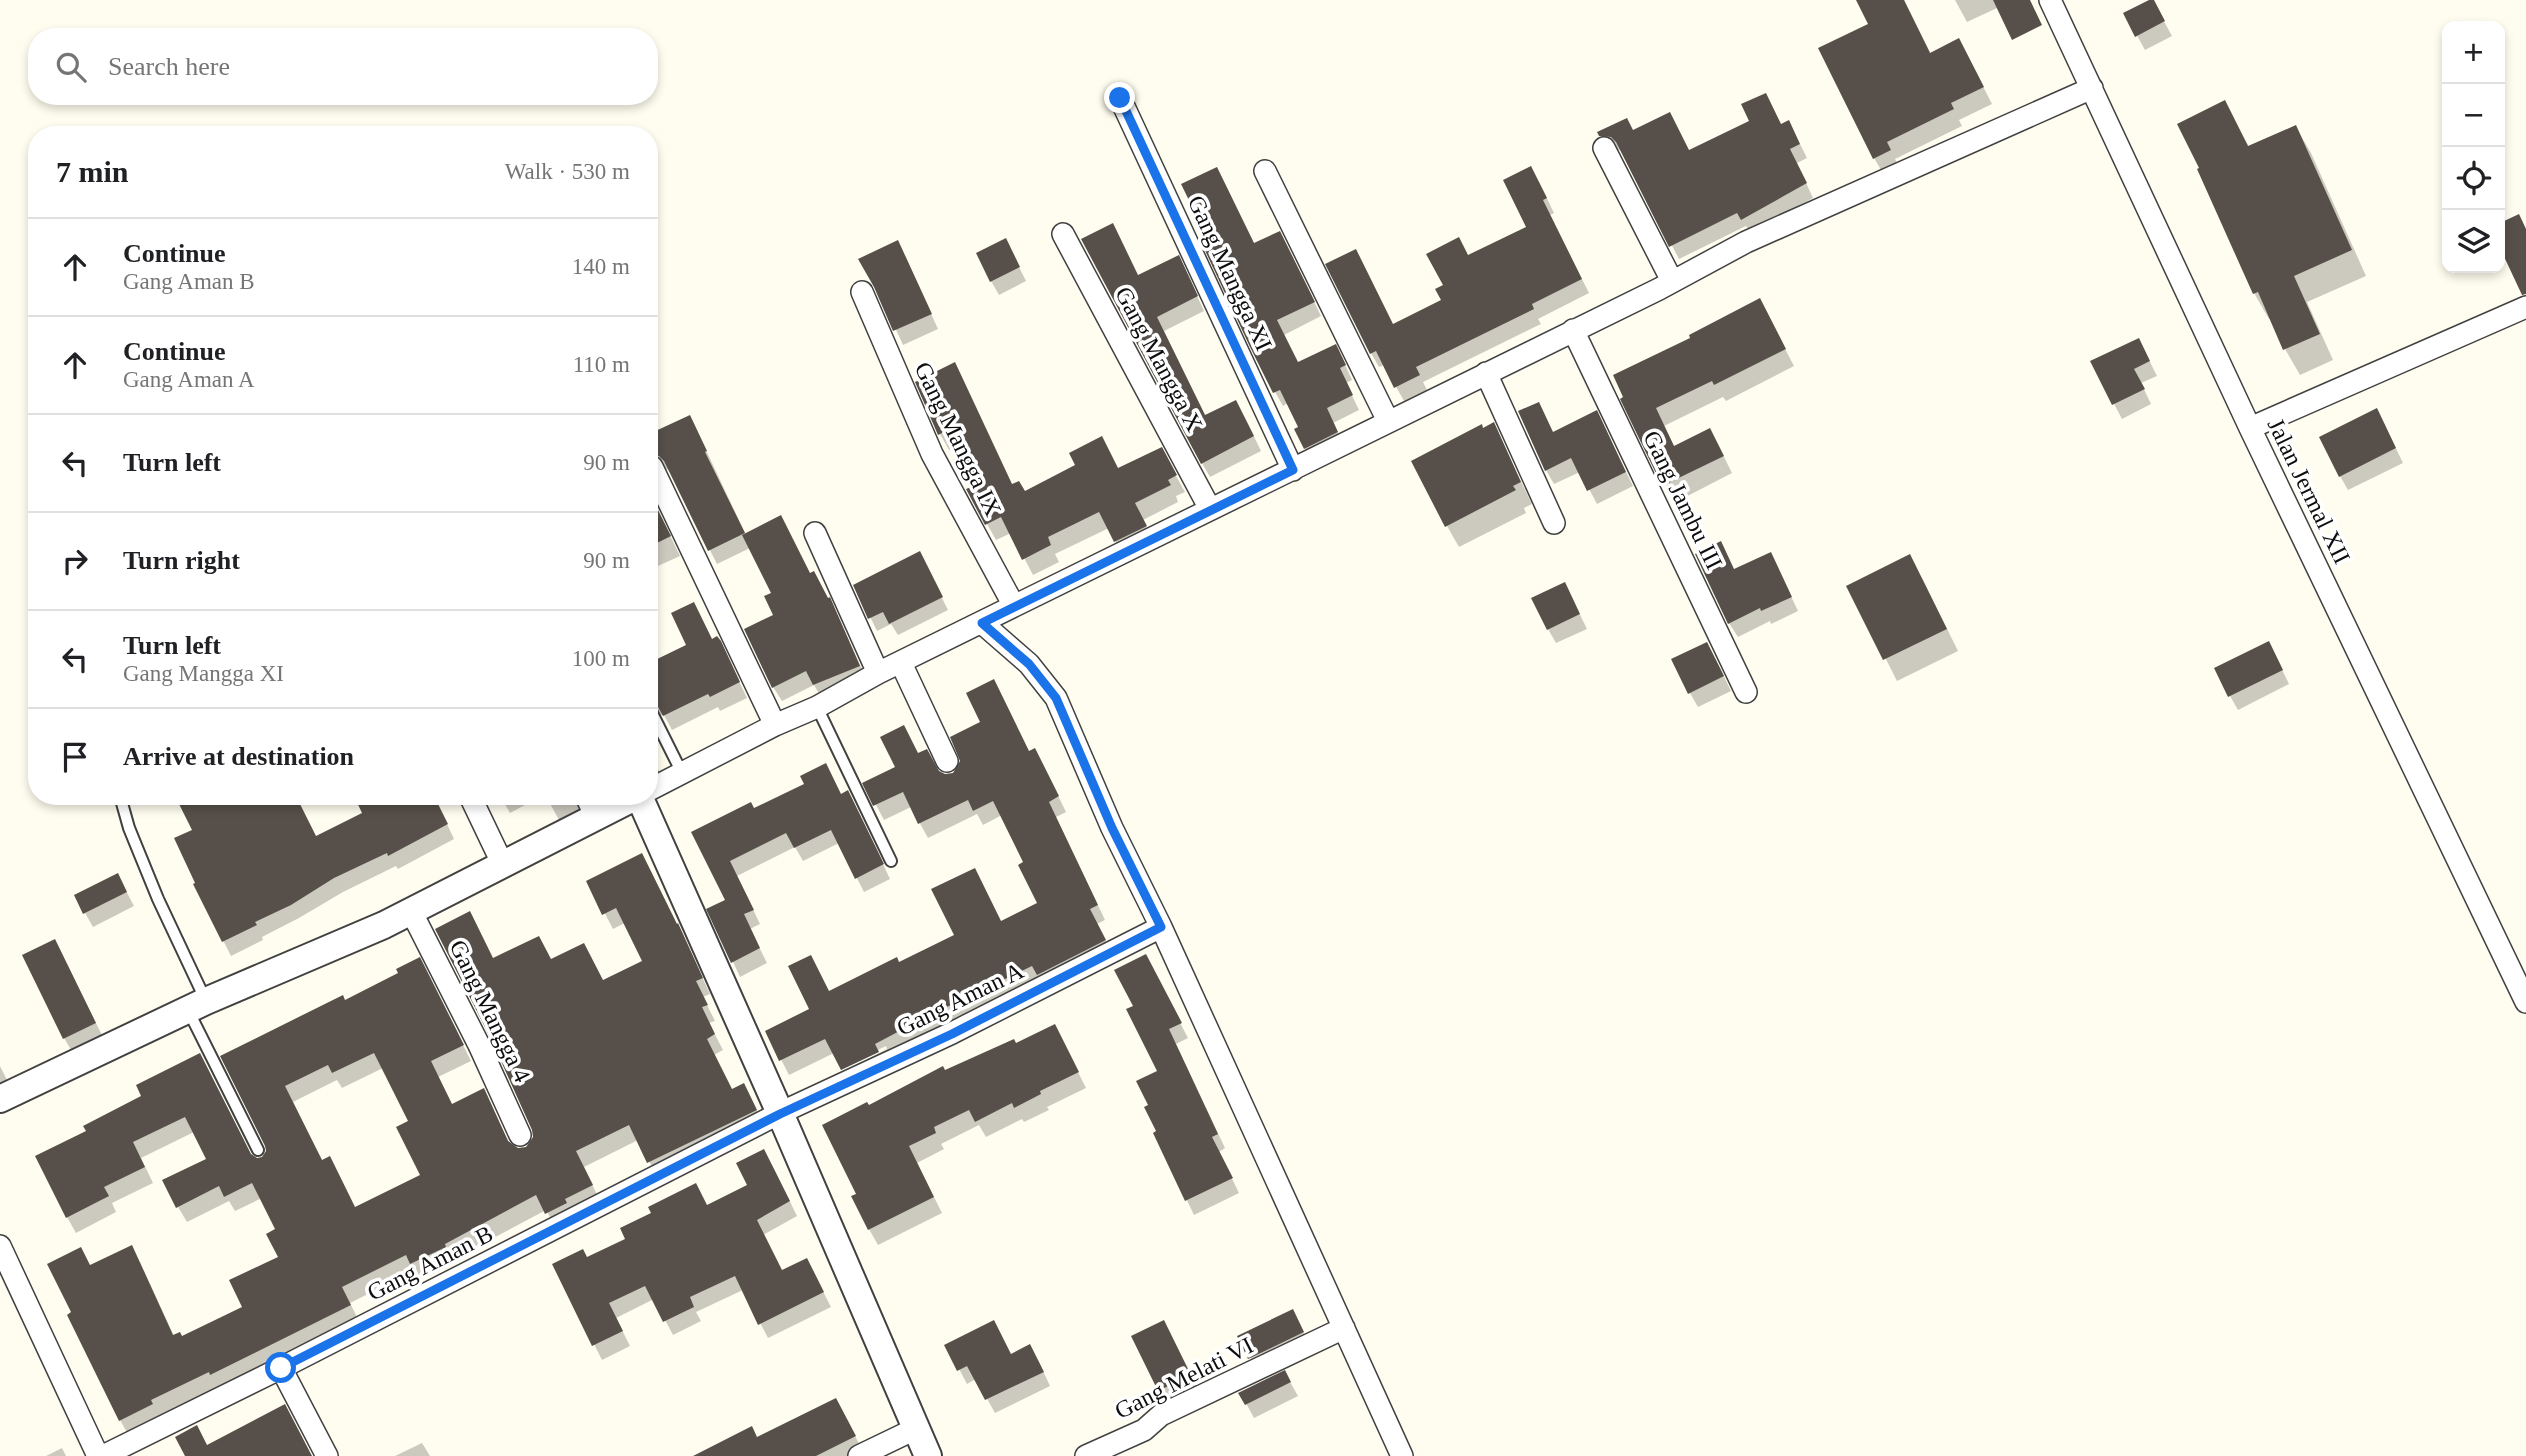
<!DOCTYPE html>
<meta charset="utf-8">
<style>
body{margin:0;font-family:Georgia,serif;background:#f6f6f6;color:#202124}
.controls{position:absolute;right:21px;top:21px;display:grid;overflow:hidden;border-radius:14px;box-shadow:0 4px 10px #0003}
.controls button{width:63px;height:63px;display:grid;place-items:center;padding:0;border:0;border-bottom:2px solid #e0e0e0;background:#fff;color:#202124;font:35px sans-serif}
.stop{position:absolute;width:21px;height:21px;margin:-16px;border:5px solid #1a73e8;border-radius:50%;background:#fff}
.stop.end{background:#1a73e8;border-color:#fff;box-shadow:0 2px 7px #0008}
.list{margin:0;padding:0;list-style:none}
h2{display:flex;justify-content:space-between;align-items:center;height:91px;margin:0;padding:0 28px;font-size:30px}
h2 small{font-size:23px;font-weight:400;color:#757577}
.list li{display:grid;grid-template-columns:46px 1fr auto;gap:21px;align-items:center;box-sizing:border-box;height:98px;padding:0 28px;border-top:2px solid #e0e0e0}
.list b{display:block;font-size:26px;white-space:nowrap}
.list p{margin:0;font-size:23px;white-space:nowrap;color:#757577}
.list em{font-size:23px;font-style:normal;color:#757577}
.icon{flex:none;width:38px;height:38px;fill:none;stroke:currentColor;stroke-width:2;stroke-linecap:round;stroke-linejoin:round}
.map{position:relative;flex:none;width:2526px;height:1456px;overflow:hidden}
.search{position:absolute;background:#fff;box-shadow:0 4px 10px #0003;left:28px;top:28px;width:630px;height:77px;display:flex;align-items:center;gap:18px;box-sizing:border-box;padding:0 24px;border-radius:28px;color:#757577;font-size:26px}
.panel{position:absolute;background:#fff;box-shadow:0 4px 10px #0003;left:28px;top:126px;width:630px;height:679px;border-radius:28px}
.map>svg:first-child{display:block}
.shadow{fill:#0003;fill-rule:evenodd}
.building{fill:#57504a;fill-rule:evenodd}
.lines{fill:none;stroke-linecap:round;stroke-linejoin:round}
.service-casing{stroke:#414141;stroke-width:14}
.minor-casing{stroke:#414141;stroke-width:24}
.tertiary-casing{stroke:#414141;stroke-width:30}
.service{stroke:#fff;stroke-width:10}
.minor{stroke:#fff;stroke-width:21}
.tertiary{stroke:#fff;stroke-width:26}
.route{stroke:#1a73e8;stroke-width:9}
.labels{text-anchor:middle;stroke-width:7;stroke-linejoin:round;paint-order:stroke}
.street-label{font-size:24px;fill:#0e0e0e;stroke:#fff}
</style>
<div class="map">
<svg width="2526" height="1456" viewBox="0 0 2526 1456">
<rect width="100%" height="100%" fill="#fffdef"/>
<!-- shadow -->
<path class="shadow" d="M 1858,0 L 1904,0 L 1931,54 L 1968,57 L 1992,104 L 1959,120 L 1962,126 L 1895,159 L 1899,167 L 1884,175 L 1874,158 L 1870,24 Z
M 1955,0 L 2008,0 L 2010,2 L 1967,22 Z
M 2125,14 L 2160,14 L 2172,36 L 2145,50 Z
M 2225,103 L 2249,147 L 2296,127 L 2311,153 L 2366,276 L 2307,302 L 2333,360 L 2300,375 L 2285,349 L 2272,318 L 2269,319 L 2254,293 Z
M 1781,126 L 1796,136 L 1807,158 L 1797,163 L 1813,198 L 1750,232 L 1746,226 L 1679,259 L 1624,154 L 1620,150 L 1609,149 L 1600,133 L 1633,132 L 1689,152 Z
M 1539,182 L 1554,213 L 1550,215 L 1589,293 L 1538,319 L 1541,324 L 1423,382 L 1427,390 L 1404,401 L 1384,365 L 1379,367 L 1371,353 L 1393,326 L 1443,300 L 1445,286 L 1469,257 L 1528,228 Z
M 1205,244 L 1287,247 L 1321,316 L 1284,335 L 1298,364 L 1343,360 L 1352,380 L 1346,383 L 1359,410 L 1333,423 L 1345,446 L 1313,462 L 1305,448 L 1300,428 L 1288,403 L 1283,406 L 1275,392 Z
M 1013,255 L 1026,281 L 999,295 L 991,281 Z
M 905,256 L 938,329 L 903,345 L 876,286 Z
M 1186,272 L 1204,311 L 1164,331 L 1206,417 L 1244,416 L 1261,451 L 1210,477 L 1202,463 L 1139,277 Z
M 1769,318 L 1794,366 L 1726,401 L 1723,397 L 1664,426 L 1675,448 L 1719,447 L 1732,473 L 1674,503 L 1623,399 L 1693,339 Z
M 2146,354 L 2157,376 L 2141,383 L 2151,404 L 2122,419 L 2092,362 Z
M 917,383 L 1013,486 L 1025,493 L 1119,470 L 1170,465 L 1185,492 L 1176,496 L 1178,502 L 1143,520 L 1154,543 L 1124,558 L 1109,528 L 1055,554 L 1059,562 L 1033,575 L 1011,533 L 996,540 L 968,490 L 974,488 L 954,448 L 949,450 L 940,434 Z
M 2384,424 L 2403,463 L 2348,490 L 2340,476 Z
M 1493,425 L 1532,504 L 1524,508 L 1526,513 L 1459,547 L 1447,526 L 1483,430 Z
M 1604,427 L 1633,486 L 1597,504 L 1580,472 L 1554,484 L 1546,470 L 1554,434 Z
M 697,431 L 746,535 L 810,575 L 837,614 L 867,680 L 822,699 L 814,685 L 782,701 L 773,687 L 776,616 L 773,594 L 750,548 L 717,564 L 669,470 L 662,468 L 654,453 Z
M 649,511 L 666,527 L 680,556 L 649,570 Z
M 926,566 L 948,610 L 898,635 L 891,624 L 877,631 L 855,586 Z
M 1778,569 L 1798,611 L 1771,624 L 1770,621 L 1738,637 L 1729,623 L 1735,571 Z
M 1922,578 L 1958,651 L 1897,681 L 1849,586 Z
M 1572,598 L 1587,629 L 1556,643 L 1548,629 Z
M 712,641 L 728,658 L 747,698 L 720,711 L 718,707 L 672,730 L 664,715 L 653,715 L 649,722 L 649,665 Z
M 2276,657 L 2289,684 L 2238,710 L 2230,696 Z
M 1715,658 L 1731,691 L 1698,707 L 1690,693 Z
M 649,725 L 655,739 L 649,742 Z
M 649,751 L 660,773 L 649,779 Z
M 1030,753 L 1043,765 L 1066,812 L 1056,817 L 1105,920 L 1097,924 L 1113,956 L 851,1084 L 843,1071 L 887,1049 L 886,1046 L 841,1068 L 834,1053 L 789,1075 L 767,1032 L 812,1010 L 829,993 L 1001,923 L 1039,904 L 1025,863 L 1002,815 L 983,825 L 977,814 L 928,838 L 911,807 L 884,820 L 865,784 L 918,755 L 938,773 L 945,776 Z
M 434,796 L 454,839 L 398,869 L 396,866 L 343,892 L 299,918 L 262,937 L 263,940 L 231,956 L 195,885 L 316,837 L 365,814 Z
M 500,796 L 542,796 L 510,813 Z
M 546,796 L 613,796 L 604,801 L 597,797 L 581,812 L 560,822 Z
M 842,796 L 856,807 L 890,879 L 864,892 L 839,843 L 803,861 L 795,847 L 737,876 L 760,924 L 750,929 L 767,963 L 740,977 L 709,910 L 727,901 L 693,833 L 754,810 Z
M 588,881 L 678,925 L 710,994 L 703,997 L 715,1021 L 709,1023 L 723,1050 L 714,1055 L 732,1091 L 752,1100 L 764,1126 L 658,1178 L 638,1140 L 584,1167 L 600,1201 L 556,1228 L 546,1210 L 452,1260 L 454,1263 L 421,1279 L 416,1270 L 350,1303 L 359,1321 L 159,1417 L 161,1420 L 129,1436 L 120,1420 L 74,1313 L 91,1267 L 140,1262 L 174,1336 L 182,1339 L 244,1308 L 280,1257 L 277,1230 L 262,1198 L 235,1211 L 229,1201 L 187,1222 L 178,1207 L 208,1159 L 194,1132 L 141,1158 L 153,1183 L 112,1203 L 116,1212 L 76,1233 L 67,1217 L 88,1132 L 144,1097 L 138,1086 L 256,1160 L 263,1158 L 268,1152 L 267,1146 L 222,1057 L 345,1002 L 428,975 L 471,1061 L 438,1077 L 452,1105 L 483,1090 L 510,1144 L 518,1150 L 527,1148 L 535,1137 L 494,960 L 551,961 L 603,982 L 644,961 L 625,923 L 613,929 ZM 383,1068 L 410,1122 L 422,1176 L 355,1209 L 322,1162 L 293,1102 L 337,1080 L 342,1088 Z
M 125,889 L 134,906 L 93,927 L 85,913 Z
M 66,963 L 107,1045 L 77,1060 L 64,1038 Z
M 1153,971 L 1188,1038 L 1176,1044 L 1225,1148 L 1219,1152 L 1239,1193 L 1194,1215 L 1155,1134 L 1159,1132 L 1150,1106 L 1159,1072 L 1135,1007 Z
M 1063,1042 L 1086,1088 L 1047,1107 L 1049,1110 L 1024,1122 L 1022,1119 L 986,1137 L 979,1125 L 941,1144 L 944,1149 L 917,1163 L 942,1213 L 878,1245 L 869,1229 L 858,1194 L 868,1107 L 944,1073 L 1015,1045 Z
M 0,1066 L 12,1090 L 0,1096 Z
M 772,1165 L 797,1216 L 763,1235 L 782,1272 L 814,1274 L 831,1307 L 768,1338 L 743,1290 L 696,1312 L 701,1321 L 673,1335 L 654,1299 L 616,1318 L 630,1346 L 602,1360 L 554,1265 L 587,1259 L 708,1207 L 749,1186 Z
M 1300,1325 L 1311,1347 L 1258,1372 L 1239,1337 Z
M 1171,1336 L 1198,1390 L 1168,1405 L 1133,1337 Z
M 947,1346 L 1038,1360 L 1050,1386 L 995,1413 L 976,1379 L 967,1384 Z
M 1285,1373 L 1298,1396 L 1254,1418 L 1241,1394 Z
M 845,1417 L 864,1453 L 858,1456 L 719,1456 L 757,1439 Z
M 422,1443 L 430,1456 L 395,1456 Z
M 62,1448 L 66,1456 L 46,1456 Z"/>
<!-- building -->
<path class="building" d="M 1856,0 L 1904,0 L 1930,53 L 1959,38 L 1984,87 L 1951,103 L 1954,109 L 1887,142 L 1891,150 L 1873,159 L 1818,48 L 1868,24 Z
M 1993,0 L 2030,0 L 2042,25 L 2012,40 Z
M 2149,0 L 2154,0 L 2165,21 L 2135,37 L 2123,13 Z
M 1766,93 L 1781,124 L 1789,120 L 1800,144 L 1790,149 L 1807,183 L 1741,220 L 1737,213 L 1669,247 L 1616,142 L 1611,137 L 1599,136 L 1597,132 L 1627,118 L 1633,130 L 1670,112 L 1689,150 L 1749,121 L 1741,104 Z
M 2225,100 L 2248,146 L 2296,125 L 2352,250 L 2294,276 L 2320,334 L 2283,350 L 2258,292 L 2253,294 L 2197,169 L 2199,168 L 2177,124 Z
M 1531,166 L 1547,198 L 1543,200 L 1582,279 L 1532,304 L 1534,309 L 1416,367 L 1420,375 L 1394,388 L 1376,351 L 1370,354 L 1325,264 L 1356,249 L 1393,324 L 1441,300 L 1435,289 L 1443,285 L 1426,254 L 1459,237 L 1468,255 L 1526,227 L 1503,180 Z
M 1217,167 L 1254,243 L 1280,231 L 1315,302 L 1277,320 L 1298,362 L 1336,344 L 1346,365 L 1340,368 L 1353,395 L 1327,408 L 1338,432 L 1304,449 L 1294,429 L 1298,427 L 1280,390 L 1273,393 L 1250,347 L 1202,244 L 1209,241 L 1181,184 Z
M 2519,214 L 2526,229 L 2526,294 L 2522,295 L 2500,248 L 2500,223 Z
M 1113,223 L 1138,275 L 1179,255 L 1198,296 L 1157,317 L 1205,415 L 1236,400 L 1254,436 L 1201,464 L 1081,239 Z
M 1006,238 L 1020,267 L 990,282 L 976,253 Z
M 898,240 L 932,314 L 893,331 L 874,287 L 858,259 Z
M 1760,298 L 1786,349 L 1714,385 L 1712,381 L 1656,408 L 1674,446 L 1710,428 L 1724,456 L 1662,486 L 1620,399 L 1623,397 L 1613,375 L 1690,338 L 1689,335 Z
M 2139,338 L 2150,361 L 2134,369 L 2145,389 L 2112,405 L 2090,361 Z
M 955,362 L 1012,484 L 1019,481 L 1025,491 L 1075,465 L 1069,453 L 1102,436 L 1118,468 L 1162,447 L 1177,475 L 1168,480 L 1171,485 L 1135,503 L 1147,526 L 1114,542 L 1099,512 L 1048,537 L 1051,545 L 1022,560 L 1001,517 L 985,525 L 966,489 L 971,487 L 944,432 L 938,435 L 915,382 Z
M 1539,402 L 1553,432 L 1597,410 L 1626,472 L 1587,491 L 1571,458 L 1545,471 L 1518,411 Z
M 2377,408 L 2396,448 L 2339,477 L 2319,437 Z
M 690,415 L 707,451 L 705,452 L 745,533 L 708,551 L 664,461 L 659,456 L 652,454 L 649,448 L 649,434 Z
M 1494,422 L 1521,482 L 1513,486 L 1516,490 L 1445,527 L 1411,461 L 1482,424 L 1483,428 Z
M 656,506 L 671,536 L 649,547 L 649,510 Z
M 781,515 L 810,573 L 814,571 L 828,598 L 830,597 L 860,666 L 813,685 L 806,671 L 772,688 L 744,629 L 773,615 L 764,596 L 771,593 L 742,535 Z
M 1721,541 L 1734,569 L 1771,552 L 1792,597 L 1761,611 L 1760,608 L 1728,624 L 1695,554 Z
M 920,551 L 943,597 L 889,624 L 883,612 L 868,619 L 853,585 Z
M 1910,554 L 1947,629 L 1883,660 L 1846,586 Z
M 1565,582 L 1580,614 L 1547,630 L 1531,598 Z
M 694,602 L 712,639 L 717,636 L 721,641 L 740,682 L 710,697 L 708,694 L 663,716 L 656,703 L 649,699 L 649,663 L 686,645 L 671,613 Z
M 2269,641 L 2283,670 L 2228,697 L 2214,668 Z
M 1707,642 L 1724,676 L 1688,694 L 1671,659 Z
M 994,679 L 1029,751 L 1035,748 L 1059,796 L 1049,802 L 1098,905 L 1090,909 L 1106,940 L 1037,975 L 1032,966 L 926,1017 L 875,1044 L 879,1052 L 841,1070 L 825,1039 L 779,1061 L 765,1031 L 809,1009 L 788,966 L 811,955 L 829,991 L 897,957 L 899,962 L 954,935 L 931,889 L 975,868 L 1001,921 L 1037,903 L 1018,865 L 1023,862 L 993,801 L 973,811 L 968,800 L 918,824 L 903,792 L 873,806 L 862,783 L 895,767 L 880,737 L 904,725 L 918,753 L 927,749 L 939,771 L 945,774 L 953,773 L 960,761 L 950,737 L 980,722 L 966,693 Z
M 826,763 L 841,794 L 848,790 L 884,864 L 855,879 L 831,830 L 794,848 L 786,833 L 730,861 L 754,910 L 744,914 L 760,948 L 731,963 L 706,909 L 725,900 L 691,832 L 751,802 L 754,808 L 804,784 L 800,776 Z
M 175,796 L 296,796 L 316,836 L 362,813 L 354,796 L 434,796 L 448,824 L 388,856 L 387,853 L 334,878 L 291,905 L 255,922 L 257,925 L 222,942 L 193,884 L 195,883 L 174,838 L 192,830 Z
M 642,853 L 677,924 L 678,923 L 703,978 L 696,981 L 708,1005 L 702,1007 L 715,1034 L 707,1039 L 732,1089 L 744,1083 L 757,1110 L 647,1163 L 629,1125 L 576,1151 L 593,1185 L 565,1199 L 567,1203 L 545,1214 L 536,1195 L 445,1244 L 446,1247 L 410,1264 L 406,1255 L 342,1287 L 351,1305 L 210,1375 L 209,1372 L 151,1400 L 153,1404 L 119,1421 L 67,1315 L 71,1312 L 47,1264 L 81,1247 L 90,1265 L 132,1245 L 173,1335 L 180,1332 L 182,1336 L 242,1307 L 229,1280 L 278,1257 L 266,1234 L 275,1229 L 252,1183 L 224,1197 L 219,1186 L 176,1208 L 162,1180 L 206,1159 L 185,1117 L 133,1142 L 145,1167 L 104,1187 L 109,1196 L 66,1218 L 35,1156 L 86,1131 L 83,1126 L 141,1096 L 136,1085 L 200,1053 L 251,1154 L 257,1158 L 262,1157 L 266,1151 L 265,1146 L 220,1056 L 343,995 L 345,1000 L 398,973 L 396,969 L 420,957 L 464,1045 L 431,1061 L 452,1104 L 484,1088 L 508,1141 L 518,1148 L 526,1147 L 533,1137 L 532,1130 L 491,1039 L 435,929 L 470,911 L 493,958 L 539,936 L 551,959 L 584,943 L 603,980 L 642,961 L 616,908 L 602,915 L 586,881 ZM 374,1053 L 408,1121 L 396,1127 L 420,1175 L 355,1207 L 330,1156 L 322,1160 L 285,1086 L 328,1065 L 332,1073 Z
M 118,873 L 127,892 L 83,914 L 74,895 Z
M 55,939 L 96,1023 L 63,1039 L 22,955 Z
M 1146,954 L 1182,1023 L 1169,1029 L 1218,1134 L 1212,1137 L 1233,1178 L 1185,1201 L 1153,1133 L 1156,1131 L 1144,1107 L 1148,1105 L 1136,1081 L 1157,1071 L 1126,1009 L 1133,1006 L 1114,970 Z
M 1055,1024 L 1079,1072 L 1040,1091 L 1041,1094 L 1014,1108 L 1012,1103 L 975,1122 L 969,1110 L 934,1127 L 936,1133 L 909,1146 L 934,1197 L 868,1230 L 851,1196 L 856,1194 L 822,1125 L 867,1102 L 869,1105 L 943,1066 L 945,1070 L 1014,1039 L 1016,1043 Z
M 764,1149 L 790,1201 L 757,1220 L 782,1270 L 807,1258 L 824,1292 L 758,1325 L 735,1276 L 690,1297 L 694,1307 L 663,1322 L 645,1286 L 609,1303 L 623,1331 L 592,1346 L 552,1264 L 583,1249 L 587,1257 L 625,1239 L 620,1228 L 651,1213 L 648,1207 L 696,1183 L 707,1205 L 747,1185 L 736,1163 Z
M 1293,1309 L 1304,1332 L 1248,1359 L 1237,1336 Z
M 994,1320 L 1011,1354 L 1030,1344 L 1044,1372 L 985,1400 L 967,1366 L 957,1371 L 944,1345 Z
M 1164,1320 L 1191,1375 L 1158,1391 L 1131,1336 Z
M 1285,1370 L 1291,1382 L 1245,1405 L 1238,1393 Z
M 836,1398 L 856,1436 L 816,1456 L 693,1456 L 752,1426 L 757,1437 Z
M 285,1404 L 312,1456 L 185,1456 L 175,1437 L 197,1425 L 207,1445 Z"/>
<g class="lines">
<defs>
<path id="service" d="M 649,707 L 682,773
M 817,707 L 891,861
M 120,796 L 129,828 L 158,899 L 206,1001
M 188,1010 L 258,1150"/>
<path id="minor" d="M 2050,0 L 2250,428 L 2526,1002
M 1120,98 L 1293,470
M 1604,148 L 1672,281
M 1265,171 L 1388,421
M 1063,234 L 1210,509
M 862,292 L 932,454 L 1014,606
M 1573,330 L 1746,692
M 1486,373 L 1554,523
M 2250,428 L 2526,307
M 652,467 L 775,725
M 815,533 L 878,673
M 982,623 L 1029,664 L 1056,698 L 1112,828 L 1161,927 L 1402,1456
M 901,663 L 947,761
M 649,790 L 775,725 L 817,707 L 878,673 L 1014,606 L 1659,289 L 1746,242 L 2092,88
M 470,796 L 503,865
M 586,796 L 596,817
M 411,911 L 479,1045 L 520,1135
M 0,1246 L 98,1456
M 281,1368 L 327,1456
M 103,1456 L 281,1368 L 780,1113 L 952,1033 L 1161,927
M 859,1456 L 915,1429
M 1086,1456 L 1144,1430 L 1161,1415 L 1344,1328"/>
<path id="tertiary" d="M 639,796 L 780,1113 L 928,1456
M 0,1099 L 206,1001 L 384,925 L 637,796"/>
</defs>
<!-- service casing -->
<use href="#service" class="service-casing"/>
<!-- minor casing -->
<use href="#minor" class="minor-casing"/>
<!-- tertiary casing -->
<use href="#tertiary" class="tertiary-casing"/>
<!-- service -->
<use href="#service" class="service"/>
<!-- minor -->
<use href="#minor" class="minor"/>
<!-- tertiary -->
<use href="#tertiary" class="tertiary"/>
</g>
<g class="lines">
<!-- route -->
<path class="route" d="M 281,1368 L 780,1114 L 952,1034 L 1161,927 L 1112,828 L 1056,698 L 1029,664 L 982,623 L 1293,470 L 1120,98"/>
</g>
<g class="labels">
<!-- street labels -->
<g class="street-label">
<text transform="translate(1230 273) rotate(65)" y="8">Gang Mangga XI</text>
<text transform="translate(1159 359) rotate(62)" y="8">Gang Mangga X</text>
<text transform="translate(958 439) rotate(64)" y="8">Gang Mangga IX</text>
<text transform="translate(2309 491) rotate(64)" y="8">Jalan Jermal XII</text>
<text transform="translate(1683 500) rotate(64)" y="8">Gang Jambu III</text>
<text transform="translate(960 999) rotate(-26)" y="8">Gang Aman A</text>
<text transform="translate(490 1011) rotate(64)" y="8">Gang Mangga 4</text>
<text transform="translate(430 1263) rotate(-27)" y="8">Gang Aman B</text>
<text transform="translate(1184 1378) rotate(-27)" y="8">Gang Melati VI</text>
</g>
</g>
</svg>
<div class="controls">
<button>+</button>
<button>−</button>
<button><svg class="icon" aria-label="locate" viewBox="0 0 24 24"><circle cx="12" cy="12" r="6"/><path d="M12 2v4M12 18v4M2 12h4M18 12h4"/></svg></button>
<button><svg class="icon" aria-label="layers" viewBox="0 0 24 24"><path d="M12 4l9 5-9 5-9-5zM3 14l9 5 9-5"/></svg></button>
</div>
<div class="stop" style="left:281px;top:1368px"></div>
<div class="stop end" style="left:1120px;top:98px"></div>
<div class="search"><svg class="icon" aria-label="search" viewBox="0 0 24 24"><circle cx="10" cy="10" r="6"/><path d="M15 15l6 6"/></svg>Search here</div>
<section class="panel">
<h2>7 min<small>Walk · 530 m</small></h2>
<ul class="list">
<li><svg class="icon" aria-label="ahead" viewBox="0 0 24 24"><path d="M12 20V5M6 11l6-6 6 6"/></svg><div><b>Continue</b><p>Gang Aman B</p></div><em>140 m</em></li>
<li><svg class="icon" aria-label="ahead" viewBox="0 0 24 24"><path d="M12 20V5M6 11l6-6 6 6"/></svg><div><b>Continue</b><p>Gang Aman A</p></div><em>110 m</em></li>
<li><svg class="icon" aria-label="left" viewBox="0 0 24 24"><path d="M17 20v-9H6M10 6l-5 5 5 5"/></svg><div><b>Turn left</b></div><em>90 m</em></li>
<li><svg class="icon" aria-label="right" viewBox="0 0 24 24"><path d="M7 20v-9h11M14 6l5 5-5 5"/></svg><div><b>Turn right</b></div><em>90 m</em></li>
<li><svg class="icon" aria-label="left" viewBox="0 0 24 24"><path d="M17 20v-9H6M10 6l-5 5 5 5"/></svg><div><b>Turn left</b><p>Gang Mangga XI</p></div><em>100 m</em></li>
<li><svg class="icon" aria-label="arrive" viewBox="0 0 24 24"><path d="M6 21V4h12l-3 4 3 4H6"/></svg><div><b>Arrive at destination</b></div></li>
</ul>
</section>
</div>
